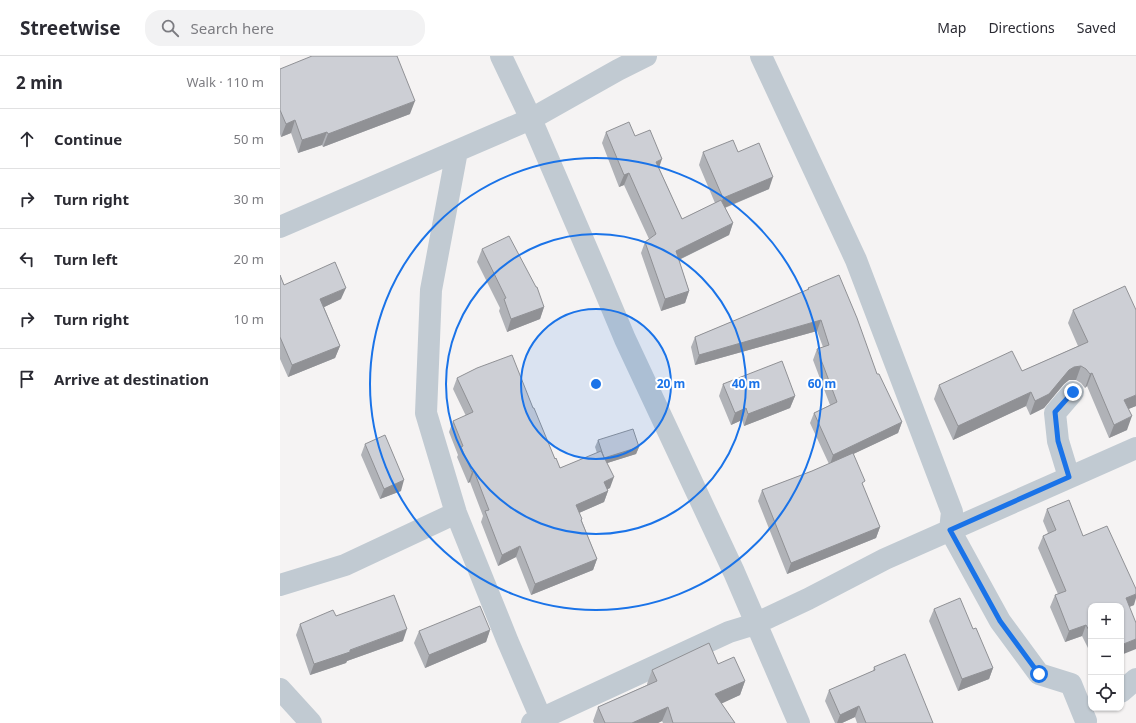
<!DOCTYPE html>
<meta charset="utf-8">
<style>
body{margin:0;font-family:"Noto Sans",sans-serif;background:#f2f2f3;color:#2b2b33}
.controls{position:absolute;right:12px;bottom:12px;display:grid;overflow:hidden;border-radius:8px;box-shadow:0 1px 3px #0004}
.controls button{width:36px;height:36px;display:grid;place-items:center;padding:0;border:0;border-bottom:1px solid #e1e1e2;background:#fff;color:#2b2b33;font:20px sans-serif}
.stop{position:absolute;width:12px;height:12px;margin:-9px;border:3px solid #1a73e8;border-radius:50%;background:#fff}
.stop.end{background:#1a73e8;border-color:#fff;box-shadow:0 1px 4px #0008}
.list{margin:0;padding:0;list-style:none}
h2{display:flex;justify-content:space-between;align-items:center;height:52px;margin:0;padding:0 16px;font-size:17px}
h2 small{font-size:13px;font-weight:400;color:#7c7c81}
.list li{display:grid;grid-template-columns:26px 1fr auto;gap:12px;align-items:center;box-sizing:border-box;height:60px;padding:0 16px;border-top:1px solid #e1e1e2}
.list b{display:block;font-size:15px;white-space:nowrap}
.list em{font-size:13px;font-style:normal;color:#7c7c81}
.icon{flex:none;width:22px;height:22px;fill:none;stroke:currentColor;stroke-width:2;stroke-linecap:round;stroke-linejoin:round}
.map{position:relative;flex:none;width:856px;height:667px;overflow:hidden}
header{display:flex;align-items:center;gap:24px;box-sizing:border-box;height:56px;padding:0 20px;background:#fff;border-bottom:1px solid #e1e1e2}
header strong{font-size:19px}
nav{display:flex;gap:22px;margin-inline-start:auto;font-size:14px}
.search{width:280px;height:36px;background:#f2f2f3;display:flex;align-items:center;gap:10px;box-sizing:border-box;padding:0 14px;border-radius:16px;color:#7c7c81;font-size:15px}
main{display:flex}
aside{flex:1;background:#fff}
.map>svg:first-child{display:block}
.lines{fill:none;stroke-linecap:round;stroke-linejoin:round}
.minor{stroke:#c1cad2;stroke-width:22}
.wall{fill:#b0b2b7}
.shaded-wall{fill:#909195}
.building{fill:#cdcfd5;stroke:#909195}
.route{stroke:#1a73e8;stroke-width:5}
.ring{fill:none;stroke:#1a73e8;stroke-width:2}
.centre{fill:#1a73e8;stroke:#fff;stroke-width:2}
.ring-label{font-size:12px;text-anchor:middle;font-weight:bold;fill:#1a73e8;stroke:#fff;stroke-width:4;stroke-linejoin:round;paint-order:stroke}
</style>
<header>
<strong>Streetwise</strong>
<div class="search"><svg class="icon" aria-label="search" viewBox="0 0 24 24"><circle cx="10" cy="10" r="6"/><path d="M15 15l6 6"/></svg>Search here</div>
<nav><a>Map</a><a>Directions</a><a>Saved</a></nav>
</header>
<main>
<aside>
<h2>2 min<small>Walk · 110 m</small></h2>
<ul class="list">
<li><svg class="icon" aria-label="ahead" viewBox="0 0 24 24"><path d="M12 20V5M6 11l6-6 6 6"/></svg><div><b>Continue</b></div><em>50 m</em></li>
<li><svg class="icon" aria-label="right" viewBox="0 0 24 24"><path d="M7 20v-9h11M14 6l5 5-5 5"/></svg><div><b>Turn right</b></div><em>30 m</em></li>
<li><svg class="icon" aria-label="left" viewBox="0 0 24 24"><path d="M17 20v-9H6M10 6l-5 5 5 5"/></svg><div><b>Turn left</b></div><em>20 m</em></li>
<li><svg class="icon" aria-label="right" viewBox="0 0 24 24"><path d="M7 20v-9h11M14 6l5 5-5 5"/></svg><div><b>Turn right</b></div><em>10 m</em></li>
<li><svg class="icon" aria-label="arrive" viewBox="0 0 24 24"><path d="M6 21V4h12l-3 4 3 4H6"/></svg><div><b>Arrive at destination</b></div></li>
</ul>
</aside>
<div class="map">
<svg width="856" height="667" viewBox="0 0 856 667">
<rect width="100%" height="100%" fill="#f5f3f3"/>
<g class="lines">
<!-- minor -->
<path class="minor" d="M 221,0 L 251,63 L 319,221 L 345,283 L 454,516 L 519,667
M 481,0 L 576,204 L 672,456 L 670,474 L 720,565 L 759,618 L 791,628 L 806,665
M 177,95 L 151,234 L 146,357 L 176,457 L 228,586 L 263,667
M 0,171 L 251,63 L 338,14 L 366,0
M 789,421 L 778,385 L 775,357 L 793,336
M 0,529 L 65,509 L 176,457
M 0,633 L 31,667
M 841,636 L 856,623
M 252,667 L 449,576 L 475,568 L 528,543 L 605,503 L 856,392"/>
</g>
<!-- wall -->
<path class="wall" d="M 0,13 L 130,58 L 43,91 L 42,89 L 18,97 L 11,77 L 1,81 L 0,78 Z
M 326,76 L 355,80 L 379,112 L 402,163 L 435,147 L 419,109 L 423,96 L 458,96 L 489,133 L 445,152 L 453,167 L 449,179 L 399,204 L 409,235 L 405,247 L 381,255 L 361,197 L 365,186 L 369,183 L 344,129 L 339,131 L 322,87 Z
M 202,193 L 264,251 L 260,263 L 227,276 L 219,255 L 220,252 L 197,206 Z
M 0,219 L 4,229 L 61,243 L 44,251 L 60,290 L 55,302 L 8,321 L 0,303 Z
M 528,232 L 597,318 L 622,366 L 618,377 L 573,398 L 583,430 L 600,471 L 596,482 L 507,518 L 478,445 L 482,434 L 532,415 L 549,408 L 530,367 L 534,357 L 550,349 L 533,304 L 537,293 L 543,291 L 537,275 L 415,309 L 411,291 L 415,281 L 482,253 L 527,234 Z
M 793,254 L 856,350 L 848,353 L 847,374 L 829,382 L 807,330 L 805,332 L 801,327 L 796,324 L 789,324 L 784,328 L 764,352 L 750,359 L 746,350 L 673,384 L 654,343 L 659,329 L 742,315 L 798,290 L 788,267 Z
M 177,322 L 253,352 L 275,403 L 280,412 L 317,397 L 315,391 L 318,384 L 359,391 L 356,398 L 327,407 L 330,432 L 327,433 L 328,435 L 324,446 L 299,457 L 302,465 L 317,503 L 313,514 L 251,539 L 236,501 L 218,510 L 201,466 L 203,460 L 190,426 L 188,427 L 177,401 L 178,399 L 169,376 L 173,365 L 186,360 L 173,333 Z
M 443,328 L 515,340 L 510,352 L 464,370 L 462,364 L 451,369 L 439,340 Z
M 85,388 L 121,435 L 100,443 L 81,399 Z
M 767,453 L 803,480 L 854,549 L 849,551 L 811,550 L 811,598 L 802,580 L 785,586 L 770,551 L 775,539 L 778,538 L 758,492 L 763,480 L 768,477 L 763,465 Z
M 654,553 L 693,573 L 713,612 L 709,623 L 678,635 L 649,565 Z
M 56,560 L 123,585 L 67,605 L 66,607 L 30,619 L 16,579 L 20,568 Z
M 210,574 L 206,586 L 145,612 L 134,587 L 139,575 Z
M 438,608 L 465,625 L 460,639 L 441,647 L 455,667 L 383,667 L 382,665 L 378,667 L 314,667 L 313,665 L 318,651 L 367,629 L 367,628 L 372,614 Z
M 594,611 L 653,667 L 577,667 L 575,661 L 562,667 L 555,667 L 545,645 L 549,634 L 593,615 Z"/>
<!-- shaded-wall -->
<path class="shaded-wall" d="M 135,45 L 130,58 L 43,91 L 48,78 Z
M 15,64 L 11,77 L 1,81 L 6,68 Z
M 47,76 L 42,89 L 18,97 L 22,84 Z
M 382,103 L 378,115 L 376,106 Z
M 349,117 L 344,129 L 339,131 L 344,119 Z
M 493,121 L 489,133 L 439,154 L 443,142 Z
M 453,167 L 449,179 L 392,207 L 396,195 Z
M 66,232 L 61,243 L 36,255 L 40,243 Z
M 409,235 L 405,247 L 381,255 L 385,243 Z
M 264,251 L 260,263 L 227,276 L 231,263 Z
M 541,264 L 537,275 L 415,309 L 419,299 Z
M 60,290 L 55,302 L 8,321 L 12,309 Z
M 801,310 L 796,324 L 789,324 L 784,328 L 764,352 L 750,359 L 755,345 L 789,314 L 794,311 Z
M 812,317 L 807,330 L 805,332 L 810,318 Z
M 751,336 L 746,350 L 673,384 L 678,370 Z
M 856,339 L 856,350 L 839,357 L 844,344 Z
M 515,340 L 510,352 L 464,370 L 468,358 Z
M 466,352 L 462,364 L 451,369 L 455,357 Z
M 852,360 L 847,374 L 829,382 L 834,369 Z
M 622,366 L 618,377 L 550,409 L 553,399 Z
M 359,391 L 356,398 L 321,409 L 324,402 Z
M 194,415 L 190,426 L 188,427 L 192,416 Z
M 334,421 L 330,432 L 320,437 L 324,426 Z
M 124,424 L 121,435 L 100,443 L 104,433 Z
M 328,435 L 324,446 L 292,460 L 296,449 Z
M 600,471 L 596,482 L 507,518 L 511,507 Z
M 240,490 L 236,501 L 218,510 L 222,499 Z
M 317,503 L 313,514 L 251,539 L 255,528 Z
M 856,538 L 856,542 L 854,549 L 842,554 L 846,542 Z
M 806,569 L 802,580 L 785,586 L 789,575 Z
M 127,573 L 123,585 L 67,605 L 66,607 L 30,619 L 34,608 Z
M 210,574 L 206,586 L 145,612 L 149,599 Z
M 856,583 L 856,593 L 841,599 L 841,589 Z
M 713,612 L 709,623 L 678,635 L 682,623 Z
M 465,625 L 460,639 L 430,653 L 435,638 Z
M 579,650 L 575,661 L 562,667 L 557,667 L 560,659 Z
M 388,651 L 382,665 L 378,667 L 352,667 Z"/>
<!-- building -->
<path class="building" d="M 32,0 L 117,0 L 135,45 L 48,78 L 47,76 L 22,84 L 15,64 L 6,68 L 0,54 L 0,13 Z
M 349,66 L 355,80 L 370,74 L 382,103 L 376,106 L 402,163 L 441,144 L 453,167 L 396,195 L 409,235 L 385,243 L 365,186 L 376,178 L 349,117 L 344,119 L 326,76 Z
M 453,84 L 458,96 L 479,87 L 493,121 L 443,142 L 423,96 Z
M 229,180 L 256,231 L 257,231 L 264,251 L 231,263 L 224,243 L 226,242 L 202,193 Z
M 55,206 L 66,232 L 40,243 L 60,290 L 12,309 L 0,281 L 0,219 L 4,229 Z
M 559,219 L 577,262 L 597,318 L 599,318 L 622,366 L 553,399 L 534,357 L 557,346 L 537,293 L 549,289 L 541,264 L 419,299 L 415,281 L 482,253 L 529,233 L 528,232 Z
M 845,230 L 856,254 L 856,339 L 844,344 L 852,360 L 834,369 L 812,317 L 810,318 L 806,313 L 801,310 L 794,311 L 789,314 L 769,338 L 755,345 L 751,336 L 678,370 L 659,329 L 732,295 L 742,315 L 808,286 L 793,254 Z
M 232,299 L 253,352 L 254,352 L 275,403 L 276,402 L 280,412 L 321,395 L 334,421 L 324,426 L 328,435 L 296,449 L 302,463 L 301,464 L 317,503 L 255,528 L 240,490 L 222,499 L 205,455 L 209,454 L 194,415 L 192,416 L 181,391 L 183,390 L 173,365 L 193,356 L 177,322 L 197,312 Z
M 502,305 L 515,340 L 468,358 L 466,352 L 455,357 L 443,328 Z
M 353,373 L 359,391 L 324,402 L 318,384 Z
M 105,379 L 124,424 L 104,433 L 85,388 Z
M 573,397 L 585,425 L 582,427 L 600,471 L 511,507 L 482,434 L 532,415 Z
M 789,444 L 803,480 L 827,470 L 856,533 L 856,538 L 846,542 L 856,567 L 856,583 L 841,589 L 841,550 L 811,550 L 811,578 L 806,569 L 789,575 L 775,539 L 786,535 L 763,480 L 776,474 L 767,453 Z
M 114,539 L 127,573 L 70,594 L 70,596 L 34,608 L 20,568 L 53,554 L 56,560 Z
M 680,542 L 693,573 L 696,572 L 713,612 L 682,623 L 654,553 Z
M 200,550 L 210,574 L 149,599 L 139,575 Z
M 429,587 L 438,608 L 454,601 L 465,625 L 435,638 L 455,667 L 393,667 L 388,651 L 352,667 L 325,667 L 318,651 L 377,625 L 372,614 Z
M 625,598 L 653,667 L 586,667 L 579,650 L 560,659 L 549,634 L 595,614 L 594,611 Z"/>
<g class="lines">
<!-- route -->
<path class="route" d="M 759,618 L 720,565 L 670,474 L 789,421 L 778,385 L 775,356 L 793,336"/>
</g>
<!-- distance rings -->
<circle cx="316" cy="328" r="75" fill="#1a73e8" fill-opacity=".12"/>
<g class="ring">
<circle cx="316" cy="328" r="75"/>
<circle cx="316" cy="328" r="150"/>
<circle cx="316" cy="328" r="226"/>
</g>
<circle cx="316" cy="328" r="6" class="centre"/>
<g class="ring-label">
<text x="391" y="332">20 m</text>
<text x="466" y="332">40 m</text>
<text x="542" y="332">60 m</text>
</g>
</svg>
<div class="controls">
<button>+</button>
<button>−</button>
<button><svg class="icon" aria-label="locate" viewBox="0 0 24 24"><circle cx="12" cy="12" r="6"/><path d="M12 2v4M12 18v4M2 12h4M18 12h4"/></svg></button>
</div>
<div class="stop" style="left:759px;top:618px"></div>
<div class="stop end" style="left:793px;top:336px"></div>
</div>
</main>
